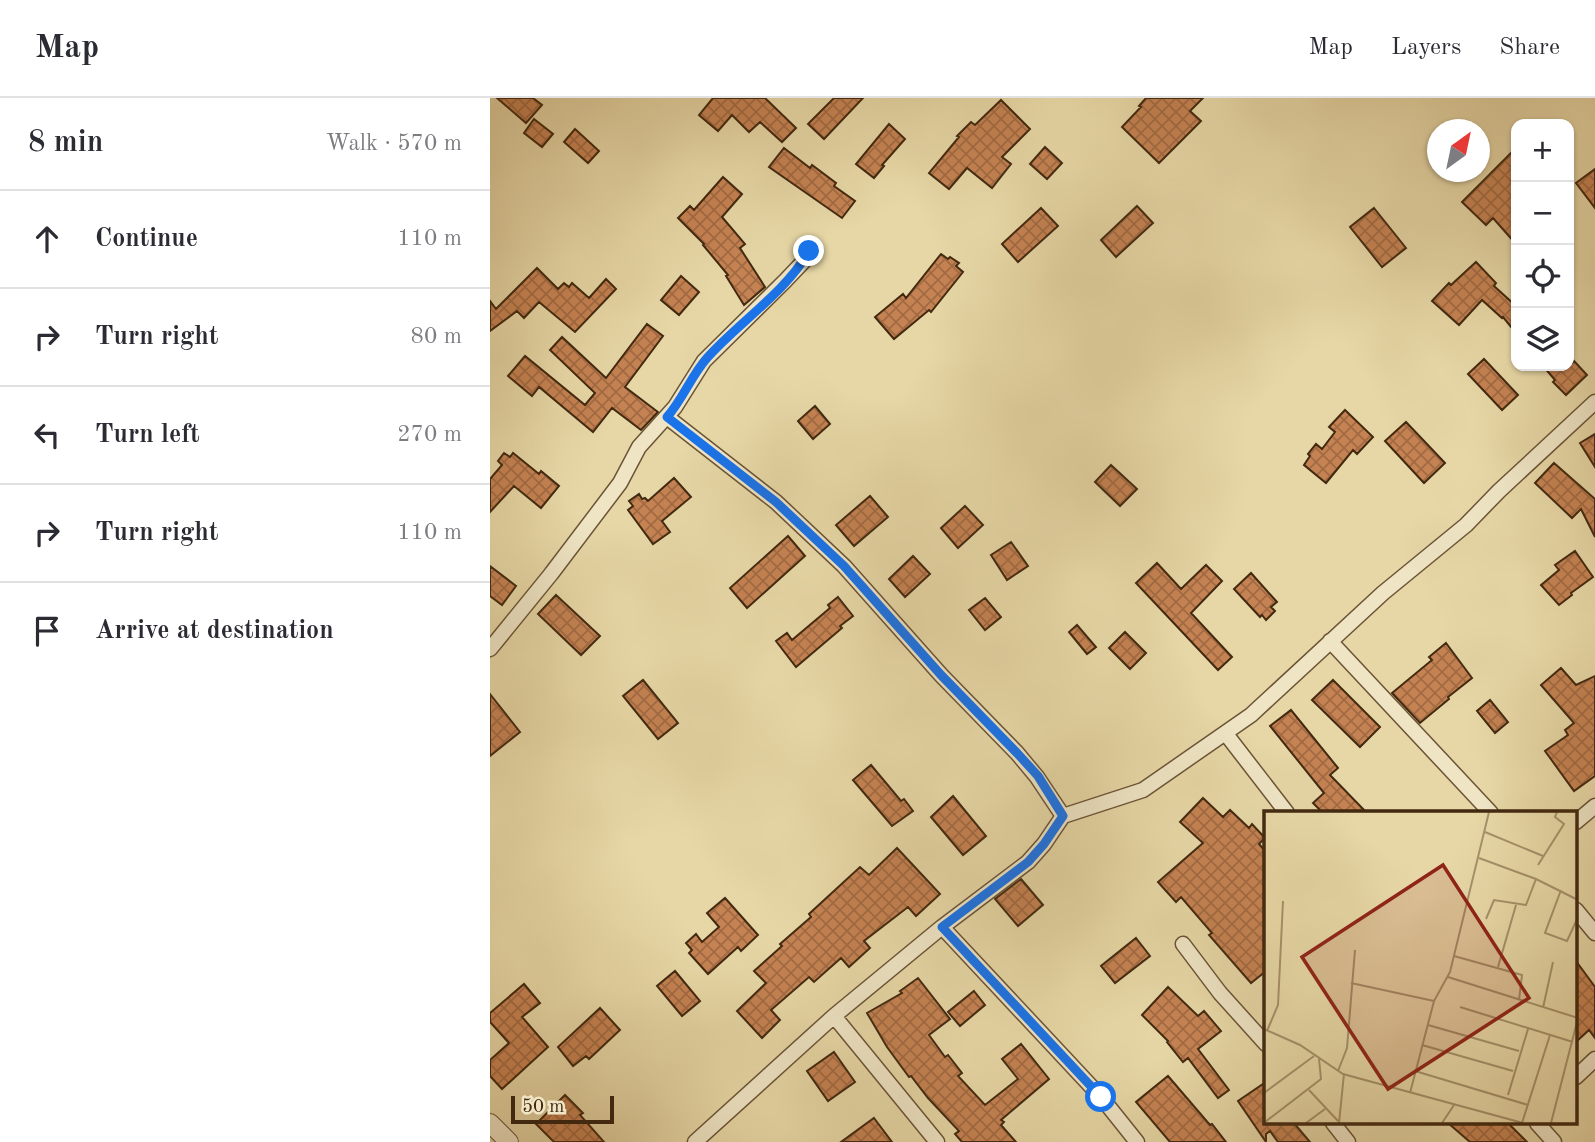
<!DOCTYPE html>
<meta charset="utf-8">
<style>
body{margin:0;font-family:"Old Standard TT",serif;background:#f2f2f3;color:#2b2b33}
.controls{position:absolute;right:21px;top:21px;display:grid;overflow:hidden;border-radius:14px;box-shadow:0 2px 5px #0004}
.controls button{width:63px;height:63px;display:grid;place-items:center;padding:0;border:0;border-bottom:2px solid #e1e1e2;background:#fff;color:#2b2b33;font:35px sans-serif}
.compass{position:absolute;left:937px;top:21px;width:63px;height:63px;border-radius:50%;background:#fff;box-shadow:0 2px 5px #0004;rotate:33deg}
.scale{position:absolute;left:21px;bottom:18px;width:103px;box-sizing:border-box;padding-left:7px;border:4px solid #422910;border-top:0;font-size:19px;line-height:24px;white-space:nowrap;color:#422910;-webkit-text-stroke:5px #efe5c5;paint-order:stroke}
.stop{position:absolute;width:21px;height:21px;margin:-16px;border:5px solid #1a73e8;border-radius:50%;background:#fff}
.stop.end{background:#1a73e8;border-color:#fff;box-shadow:0 2px 7px #0008}
.list{margin:0;padding:0;list-style:none}
h2{display:flex;justify-content:space-between;align-items:center;height:91px;margin:0;padding:0 28px;font-size:30px}
h2 small{font-size:23px;font-weight:400;color:#7c7c81}
.list li{display:grid;grid-template-columns:46px 1fr auto;gap:21px;align-items:center;box-sizing:border-box;height:98px;padding:0 28px;border-top:2px solid #e1e1e2}
.list b{display:block;font-size:26px;white-space:nowrap}
.list em{font-size:23px;font-style:normal;color:#7c7c81}
.icon{flex:none;width:38px;height:38px;fill:none;stroke:currentColor;stroke-width:2;stroke-linecap:round;stroke-linejoin:round}
.map{position:relative;flex:none;width:1105px;height:1044px;overflow:hidden}
header{display:flex;align-items:center;gap:42px;box-sizing:border-box;height:98px;padding:0 35px;background:#fff;border-bottom:2px solid #e1e1e2}
header strong{font-size:33px}
nav{display:flex;gap:38px;margin-inline-start:auto;font-size:24px}
main{display:flex}
aside{flex:1;background:#fff}
.map>svg:first-child{display:block}
.building{fill:url(#building-cross-hatch);stroke:#422910;stroke-width:2}
.lines{fill:none;stroke-linecap:round;stroke-linejoin:round}
.minor-casing{stroke:#6b5436;stroke-width:17}
.tertiary-casing{stroke:#6b5436;stroke-width:20}
.minor{stroke:#efe5c5;stroke-width:14}
.tertiary{stroke:#efe5c5;stroke-width:18}
.route{stroke:#1a73e8;stroke-width:9}
.inset-road{fill:none;stroke:#a5916a;stroke-width:2}
.view{fill:#8f2418;fill-opacity:0.15;stroke:#8f2418;stroke-width:3.5}
.inset-edge{fill:none;stroke:#422910;stroke-width:3.5}
</style>
<header>
<strong>Map</strong>
<nav><a>Map</a><a>Layers</a><a>Share</a></nav>
</header>
<main>
<aside>
<h2>8 min<small>Walk · 570 m</small></h2>
<ul class="list">
<li><svg class="icon" aria-label="ahead" viewBox="0 0 24 24"><path d="M12 20V5M6 11l6-6 6 6"/></svg><div><b>Continue</b></div><em>110 m</em></li>
<li><svg class="icon" aria-label="right" viewBox="0 0 24 24"><path d="M7 20v-9h11M14 6l5 5-5 5"/></svg><div><b>Turn right</b></div><em>80 m</em></li>
<li><svg class="icon" aria-label="left" viewBox="0 0 24 24"><path d="M17 20v-9H6M10 6l-5 5 5 5"/></svg><div><b>Turn left</b></div><em>270 m</em></li>
<li><svg class="icon" aria-label="right" viewBox="0 0 24 24"><path d="M7 20v-9h11M14 6l5 5-5 5"/></svg><div><b>Turn right</b></div><em>110 m</em></li>
<li><svg class="icon" aria-label="arrive" viewBox="0 0 24 24"><path d="M6 21V4h12l-3 4 3 4H6"/></svg><div><b>Arrive at destination</b></div></li>
</ul>
</aside>
<div class="map">
<svg width="1105" height="1044" viewBox="0 0 1105 1044">
<defs>
<pattern id="building-cross-hatch" width="8" height="8" patternUnits="userSpaceOnUse" patternTransform="scale(1.75)"><rect width="8" height="8" fill="#c58252"/><path d="M0 0l8 8M0 8l8-8" fill="none" stroke="#a26a43"/></pattern>
</defs>
<rect width="100%" height="100%" fill="#e7d7a6"/>
<filter id="stains"><feTurbulence type="fractalNoise" baseFrequency=".00286" numOctaves="4"/><feColorMatrix values="0 0 0 0 .2 0 0 0 0 .09 0 0 0 0 .02 0 0 0 .5 -.17"/></filter>
<radialGradient id="worn" r=".72"><stop offset=".6" stop-color="#630" stop-opacity="0"/><stop offset="1" stop-color="#630" stop-opacity=".3"/></radialGradient>
<!-- building -->
<path class="building" d="M 7,0 L 43,0 L 52,7 L 36,25 Z
M 223,0 L 275,0 L 306,30 L 292,44 L 270,24 L 259,34 L 242,17 L 228,33 L 209,17 Z
M 344,0 L 373,0 L 334,41 L 318,26 Z
M 656,0 L 713,0 L 700,13 L 711,23 L 669,65 L 632,29 L 651,9 L 649,8 Z
M 511,2 L 540,31 L 512,59 L 521,66 L 502,90 L 477,70 L 459,91 L 439,75 L 469,39 L 467,38 L 481,24 L 485,27 Z
M 44,21 L 63,36 L 52,49 L 34,35 Z
M 399,26 L 415,41 L 392,67 L 394,68 L 384,80 L 366,66 Z
M 85,31 L 109,53 L 98,65 L 74,44 Z
M 555,49 L 572,65 L 557,81 L 540,66 Z
M 294,50 L 320,70 L 322,67 L 346,85 L 344,88 L 365,103 L 352,120 L 279,69 Z
M 1026,50 L 1026,146 L 1003,120 L 996,127 L 972,104 Z
M 1105,71 L 1105,110 L 1086,85 Z
M 233,79 L 252,96 L 232,119 L 255,146 L 250,150 L 275,189 L 254,207 L 236,178 L 238,177 L 213,147 L 214,146 L 188,120 L 200,108 L 204,112 Z
M 647,108 L 663,125 L 626,159 L 611,142 Z
M 551,110 L 568,128 L 528,164 L 512,146 Z
M 884,110 L 916,150 L 892,169 L 860,129 Z
M 451,156 L 458,161 L 460,159 L 469,165 L 466,168 L 473,174 L 441,214 L 439,212 L 404,241 L 385,219 L 413,196 L 416,200 Z
M 986,164 L 1006,185 L 1004,188 L 1026,208 L 1026,235 L 1013,219 L 1012,220 L 992,202 L 969,227 L 942,203 L 959,185 L 961,187 Z
M 47,170 L 68,191 L 74,185 L 79,189 L 82,185 L 99,200 L 116,181 L 126,191 L 85,234 L 49,204 L 34,220 L 27,213 L 0,233 L 0,203 L 6,211 Z
M 191,178 L 209,194 L 189,217 L 171,202 Z
M 157,226 L 173,238 L 135,289 L 168,314 L 151,332 L 122,310 L 103,334 L 49,289 L 42,298 L 18,278 L 35,258 L 95,307 L 105,295 L 60,252 L 72,239 L 116,280 Z
M 994,261 L 1028,297 L 1012,312 L 978,276 Z
M 1084,263 L 1097,277 L 1076,297 L 1063,284 L 1065,282 L 1053,268 L 1079,268 Z
M 325,308 L 340,326 L 323,341 L 308,323 Z
M 855,312 L 883,339 L 867,356 L 863,352 L 836,385 L 814,367 L 820,358 L 818,356 L 826,346 L 832,351 L 845,334 L 839,329 Z
M 916,324 L 955,365 L 934,385 L 895,343 Z
M 1105,336 L 1105,369 L 1090,345 Z
M 14,355 L 20,359 L 23,355 L 49,376 L 51,373 L 69,388 L 51,410 L 24,388 L 0,414 L 0,381 L 12,367 L 8,363 Z
M 1064,365 L 1105,401 L 1105,439 L 1091,411 L 1082,420 L 1045,385 Z
M 621,367 L 647,391 L 630,408 L 605,384 Z
M 184,380 L 201,399 L 172,423 L 180,434 L 163,446 L 138,412 L 143,408 L 139,403 L 149,396 L 152,401 L 155,400 L 158,403 Z
M 380,398 L 398,419 L 364,448 L 346,427 Z
M 475,408 L 493,427 L 468,450 L 451,430 Z
M 298,438 L 315,458 L 257,510 L 240,490 Z
M 521,444 L 538,468 L 517,482 L 501,457 Z
M 1085,453 L 1103,479 L 1081,495 L 1082,497 L 1069,507 L 1051,487 L 1069,472 L 1065,467 Z
M 423,458 L 440,476 L 415,499 L 399,481 Z
M 667,465 L 691,491 L 716,467 L 732,483 L 701,515 L 742,559 L 728,572 L 646,485 Z
M 0,468 L 26,488 L 12,507 L 0,498 Z
M 761,475 L 787,504 L 781,509 L 785,513 L 776,522 L 772,517 L 770,519 L 744,491 Z
M 66,497 L 110,538 L 91,557 L 48,516 Z
M 348,499 L 363,518 L 350,528 L 352,530 L 306,569 L 286,543 L 297,535 L 302,542 L 340,510 L 338,507 Z
M 495,500 L 511,519 L 495,532 L 479,512 Z
M 587,527 L 606,549 L 597,556 L 579,534 Z
M 635,534 L 656,555 L 640,571 L 619,550 Z
M 956,545 L 982,580 L 958,599 L 959,601 L 930,625 L 902,595 L 942,562 L 939,559 Z
M 1071,570 L 1086,587 L 1105,578 L 1105,678 L 1084,693 L 1055,653 L 1078,637 L 1075,632 L 1084,625 L 1051,587 Z
M 153,582 L 188,625 L 168,641 L 133,598 Z
M 843,582 L 890,629 L 870,649 L 822,602 Z
M 0,596 L 30,634 L 0,658 Z
M 1000,602 L 1018,624 L 1005,635 L 987,613 Z
M 801,612 L 848,670 L 840,677 L 877,715 L 833,715 L 823,705 L 834,695 L 780,628 Z
M 381,667 L 411,703 L 414,701 L 423,713 L 402,728 L 363,682 Z
M 463,698 L 496,738 L 473,757 L 441,719 Z
M 713,700 L 733,719 L 740,712 L 759,730 L 762,726 L 775,740 L 769,746 L 776,754 L 776,873 L 761,885 L 719,837 L 722,835 L 691,799 L 686,804 L 668,784 L 713,745 L 690,724 Z
M 407,750 L 450,796 L 426,818 L 418,809 L 374,843 L 380,850 L 359,869 L 351,860 L 324,884 L 319,879 L 281,912 L 290,922 L 272,940 L 247,913 L 276,885 L 264,873 L 292,848 L 290,846 L 321,819 L 319,816 L 370,769 L 379,777 Z
M 531,781 L 553,807 L 528,828 L 505,801 Z
M 235,800 L 268,837 L 251,853 L 248,849 L 218,876 L 199,855 L 202,852 L 196,845 L 206,836 L 212,844 L 229,829 L 217,815 Z
M 646,840 L 660,858 L 625,885 L 611,868 Z
M 1086,863 L 1105,889 L 1105,940 L 1099,932 L 1086,944 Z
M 185,873 L 210,903 L 192,918 L 167,888 Z
M 428,880 L 460,921 L 439,937 L 455,959 L 458,957 L 472,975 L 468,978 L 495,1007 L 528,981 L 512,961 L 531,946 L 559,981 L 511,1022 L 514,1024 L 511,1027 L 526,1044 L 472,1044 L 465,1036 L 469,1033 L 438,1000 L 421,978 L 419,979 L 397,949 L 377,915 L 412,895 L 410,893 Z
M 34,886 L 50,905 L 32,919 L 58,949 L 12,991 L 0,978 L 0,962 L 19,945 L 0,924 L 0,915 Z
M 678,889 L 708,918 L 714,913 L 731,933 L 708,951 L 739,992 L 728,1000 L 698,960 L 693,964 L 677,944 L 678,943 L 652,917 Z
M 484,893 L 495,907 L 470,928 L 458,914 Z
M 110,910 L 130,932 L 99,961 L 96,958 L 83,968 L 68,949 Z
M 344,954 L 365,984 L 338,1003 L 317,973 Z
M 678,978 L 720,1027 L 722,1026 L 736,1044 L 680,1044 L 646,1004 Z
M 776,984 L 776,1025 L 804,1025 L 820,1044 L 788,1044 L 780,1033 L 776,1036 L 776,1044 L 748,1003 Z
M 75,997 L 93,1015 L 90,1017 L 114,1044 L 64,1044 L 46,1026 Z
M 384,1020 L 402,1044 L 351,1044 Z
M 958,1025 L 1018,1025 L 1037,1044 L 980,1044 Z"/>
<g class="lines">
<defs>
<path id="minor" d="M 177,319 L 286,404 L 354,468 L 451,577 L 527,655 L 547,679 L 573,718
M 840,543 L 1001,715
M 0,551 L 61,476 L 130,385 L 149,349 L 185,309 L 214,263 L 295,183 L 314,163 L 319,153
M 736,636 L 797,715
M 1086,724 L 1105,708
M 1086,812 L 1105,835
M 452,829 L 611,999 L 647,1044
M 693,846 L 730,895 L 776,946
M 344,918 L 447,1044
M 1086,979 L 1105,961
M 843,1025 L 858,1044
M 1047,1025 L 1064,1044
M 205,1044 L 344,918 L 452,829 L 538,764 L 554,746 L 573,718 L 653,692 L 761,617 L 893,495 L 976,427 L 1009,393 L 1105,304"/>
<path id="tertiary" d="M 0,1025 L 19,1044"/>
</defs>
<!-- minor casing -->
<use href="#minor" class="minor-casing"/>
<!-- tertiary casing -->
<use href="#tertiary" class="tertiary-casing"/>
<!-- minor -->
<use href="#minor" class="minor"/>
<!-- tertiary -->
<use href="#tertiary" class="tertiary"/>
</g>
<g class="lines">
<!-- route -->
<path class="route" d="M 319,153 C 296,194 248,225 217,260 C 201,278 193,301 177,319 L 286,404 L 354,468 L 451,577 L 527,655 L 548,678 L 573,718 L 554,746 L 538,764 L 452,829 L 611,999"/>
</g>
<!-- overview -->
<g transform="translate(774 713)">
<rect width="313" height="313" fill="#e7d7a6"/>
<path class="inset-road" d="M 221,21 L 279,45M 215,47 L 272,68 L 314,89M 274,54 L 300,13 L 291,6 L 293,1M 297,79 L 281,122 L 303,130 L 314,106M 222,108 L 230,89 L 262,94 L 272,68M 190,145 L 258,164 L 255,189M 234,156 L 252,94M 184,166 L 314,207M 87,172 L 170,190M 196,196 L 309,231M 279,197 L 289,151M 164,214 L 255,240M 0,218 L 36,234 L 79,263 L 259,312M 3,220 L 14,194 L 19,90M 158,234 L 249,260M 74,260 L 83,237 L 91,139M 151,260 L 264,294M 45,279 L 74,310M 0,282 L 50,245M 146,282 L 170,190 L 186,161 L 225,1M 244,284 L 264,218M 1,311 L 57,268 L 55,248M 42,312 L 61,298M 75,312 L 80,263M 178,312 L 190,294M 258,312 L 286,224M 287,312 L 314,207"/>
<path class="view" d="M 179,54 L 265,187 L 124,278 L 38,146 Z"/>
<rect width="313" height="313" class="inset-edge"/>
</g>
<rect width="100%" height="100%" filter="url(#stains)"/>
<rect width="100%" height="100%" fill="url(#worn)"/>
</svg>
<div class="controls">
<button>+</button>
<button>−</button>
<button><svg class="icon" aria-label="locate" viewBox="0 0 24 24"><circle cx="12" cy="12" r="6"/><path d="M12 2v4M12 18v4M2 12h4M18 12h4"/></svg></button>
<button><svg class="icon" aria-label="layers" viewBox="0 0 24 24"><path d="M12 4l9 5-9 5-9-5zM3 14l9 5 9-5"/></svg></button>
</div>
<svg class="compass" viewBox="-18 -18 36 36"><path d="M0-13l5 13h-10z" fill="#e53935"/><path d="M0 13l5-13h-10z" fill="#7c7c81"/></svg>
<div class="scale">50 m</div>
<div class="stop" style="left:611px;top:999px"></div>
<div class="stop end" style="left:319px;top:153px"></div>
</div>
</main>
